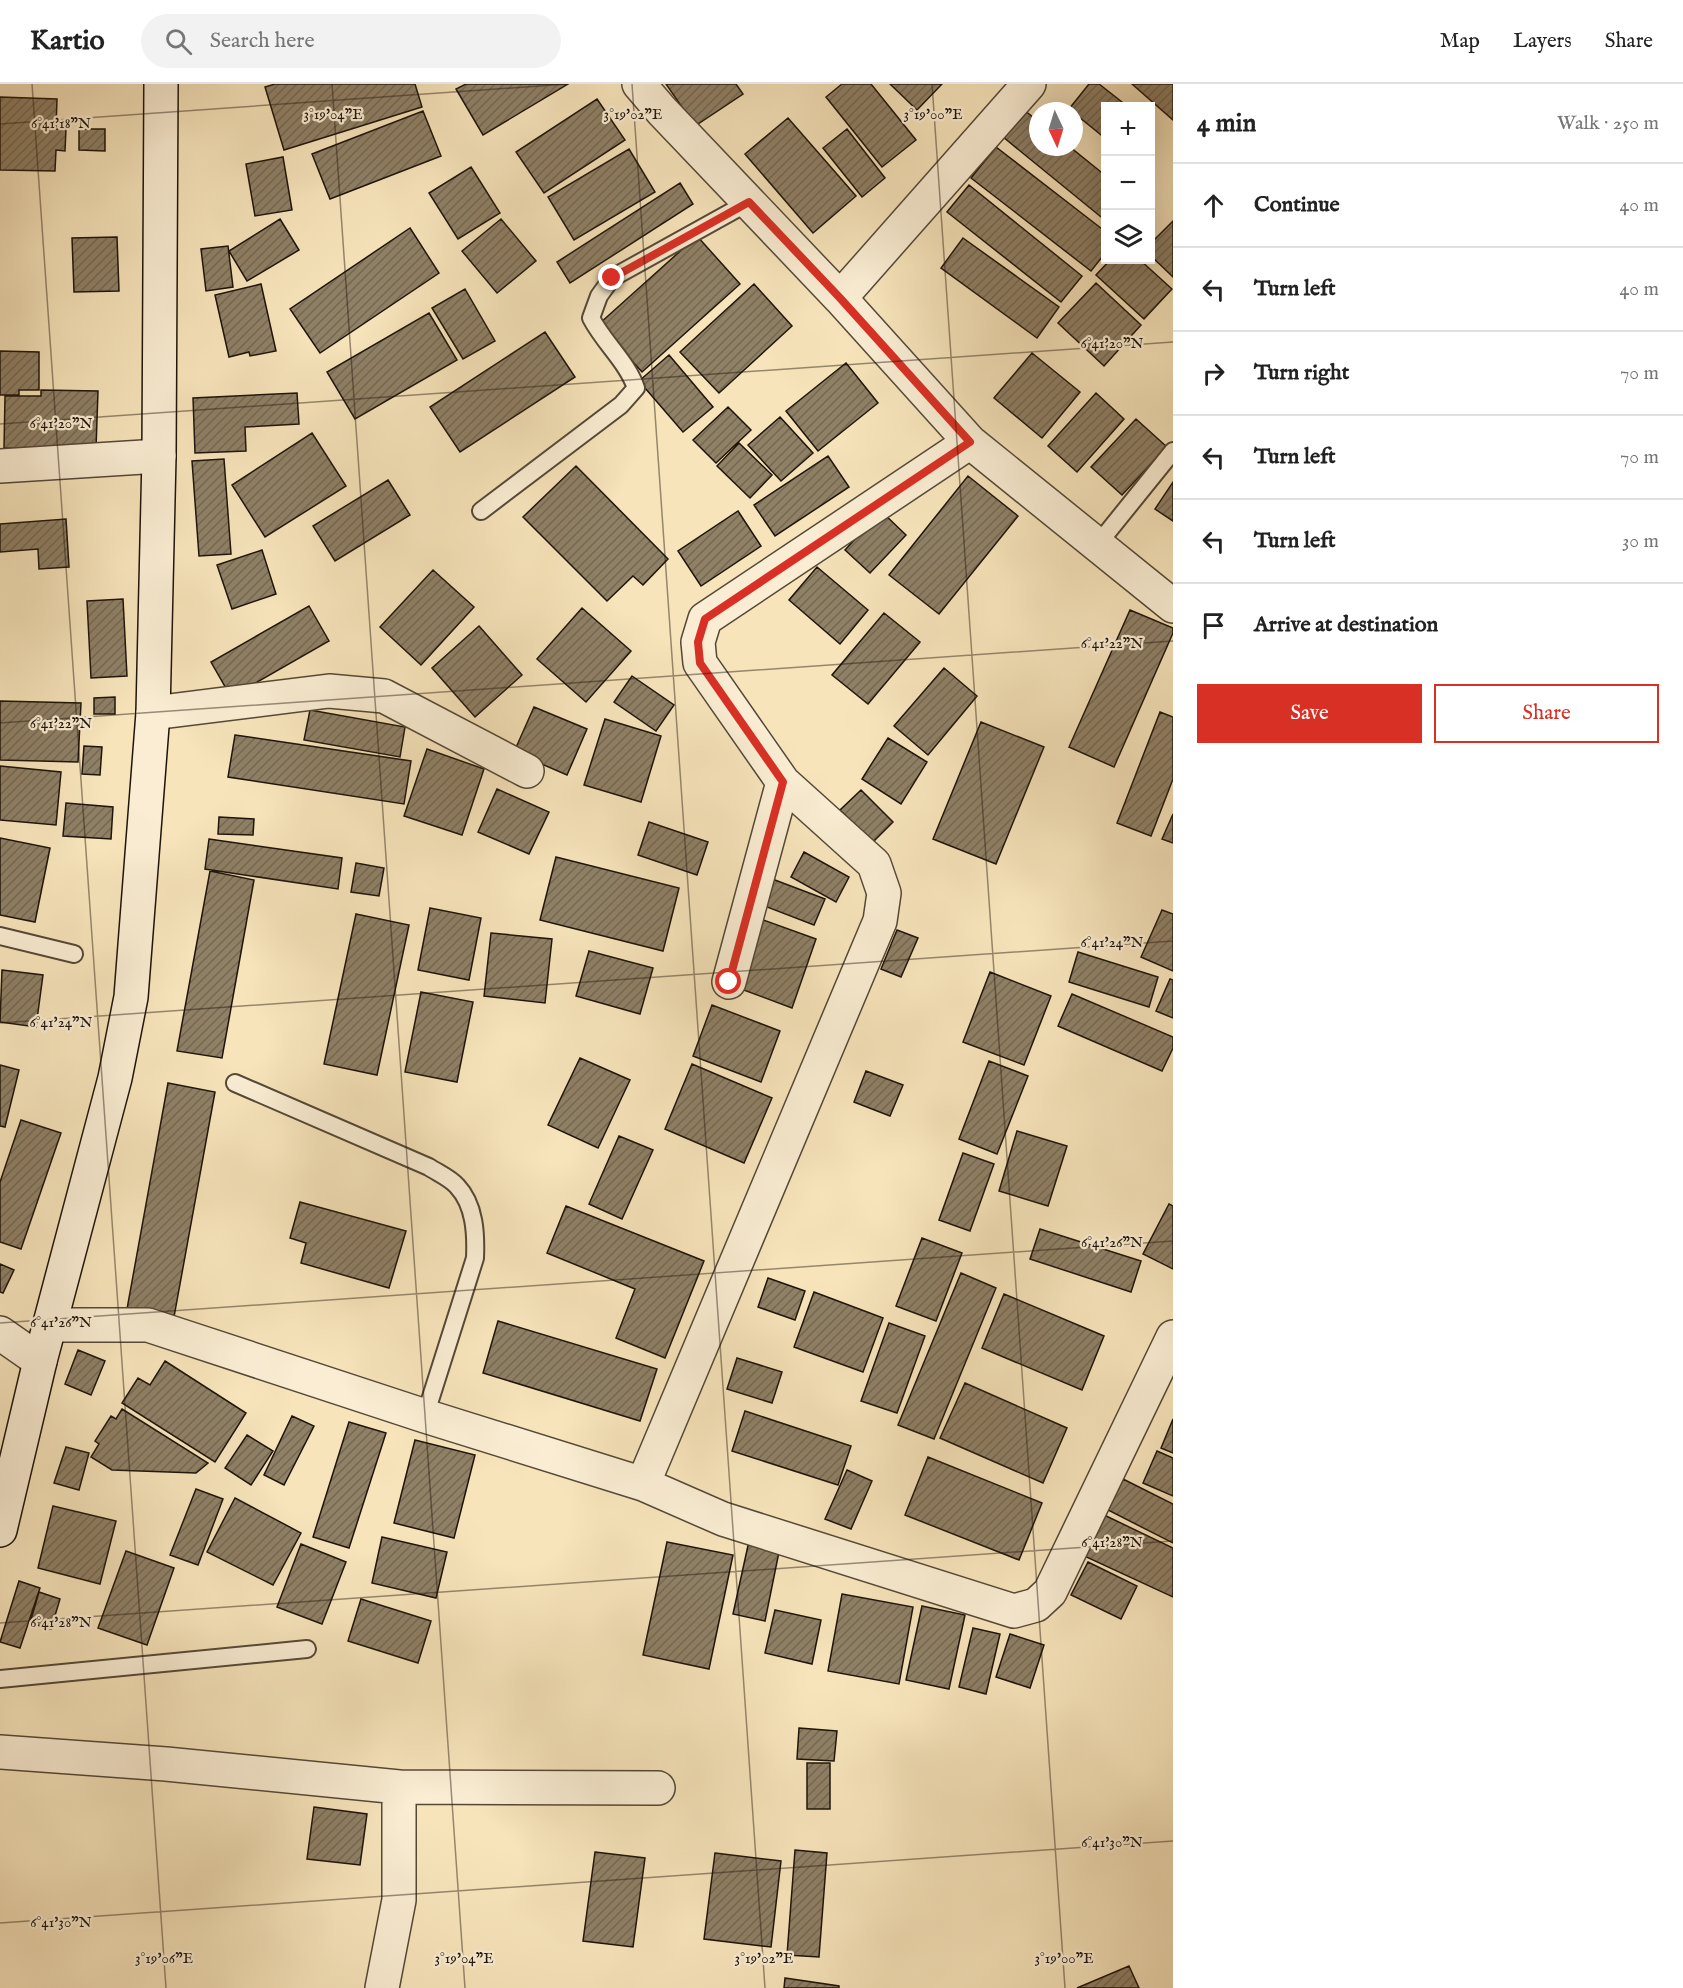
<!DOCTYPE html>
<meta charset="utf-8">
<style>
body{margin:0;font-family:"IM FELL English",serif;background:#f2f2f2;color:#222}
.controls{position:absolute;right:18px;top:18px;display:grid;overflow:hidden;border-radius:0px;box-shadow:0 6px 24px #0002}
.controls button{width:54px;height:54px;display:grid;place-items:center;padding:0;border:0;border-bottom:2px solid #e0e0e0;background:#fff;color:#222;font:30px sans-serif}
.compass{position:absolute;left:1029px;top:18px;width:54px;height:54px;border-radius:50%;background:#fff;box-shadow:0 6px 24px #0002;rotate:176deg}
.stop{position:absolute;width:18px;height:18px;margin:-14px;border:4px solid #d93025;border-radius:50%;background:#fff}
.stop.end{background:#d93025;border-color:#fff;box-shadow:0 2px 6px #0008}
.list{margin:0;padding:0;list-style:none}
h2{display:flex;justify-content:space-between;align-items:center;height:78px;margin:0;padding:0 24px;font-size:26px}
h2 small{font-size:20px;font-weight:400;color:#767676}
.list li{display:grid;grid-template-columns:39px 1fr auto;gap:18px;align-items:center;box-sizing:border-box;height:84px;padding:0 24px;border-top:2px solid #e0e0e0}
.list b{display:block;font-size:22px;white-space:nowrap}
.list em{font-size:20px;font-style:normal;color:#767676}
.actions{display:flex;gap:12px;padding:18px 24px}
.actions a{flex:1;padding:14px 0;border:2px solid #d93025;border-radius:0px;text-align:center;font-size:21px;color:#d93025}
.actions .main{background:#d93025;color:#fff}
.icon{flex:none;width:33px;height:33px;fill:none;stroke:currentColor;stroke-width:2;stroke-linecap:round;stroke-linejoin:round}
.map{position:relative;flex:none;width:1173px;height:1904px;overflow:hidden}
header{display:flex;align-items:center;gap:36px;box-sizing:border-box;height:84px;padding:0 30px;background:#fff;border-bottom:2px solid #e0e0e0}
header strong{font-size:28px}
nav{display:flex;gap:33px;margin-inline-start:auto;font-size:21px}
.search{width:420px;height:54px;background:#f2f2f2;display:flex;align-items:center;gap:15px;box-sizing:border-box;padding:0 21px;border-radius:33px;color:#767676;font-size:22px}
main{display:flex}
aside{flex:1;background:#fff}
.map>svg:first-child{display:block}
.building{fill:url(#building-hatch);stroke:#1e140a;stroke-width:1.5}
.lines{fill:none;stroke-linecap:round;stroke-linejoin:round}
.lane-casing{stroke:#544836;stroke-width:20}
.street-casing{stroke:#544836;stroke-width:36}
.secondary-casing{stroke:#1e140a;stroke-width:36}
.lane{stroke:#faedd3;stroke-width:16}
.street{stroke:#faedd3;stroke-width:33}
.secondary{stroke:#faedd3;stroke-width:33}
.route{stroke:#d93025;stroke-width:8}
.ticks{fill:none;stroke:#1e140a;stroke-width:1.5;stroke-opacity:0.45}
.ticks-label{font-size:15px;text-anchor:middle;fill:#1e140a;stroke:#faedd3;stroke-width:4.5;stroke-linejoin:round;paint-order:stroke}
</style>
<header>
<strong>Kartio</strong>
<div class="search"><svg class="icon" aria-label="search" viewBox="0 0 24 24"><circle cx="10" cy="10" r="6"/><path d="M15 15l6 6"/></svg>Search here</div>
<nav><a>Map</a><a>Layers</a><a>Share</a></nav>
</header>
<main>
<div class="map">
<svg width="1173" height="1904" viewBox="0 0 1173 1904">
<defs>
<pattern id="building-hatch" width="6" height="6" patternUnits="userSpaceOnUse" patternTransform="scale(1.5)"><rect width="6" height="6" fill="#8f8066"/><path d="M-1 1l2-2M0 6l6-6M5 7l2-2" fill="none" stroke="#746852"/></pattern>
</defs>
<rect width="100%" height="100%" fill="#f7e4bb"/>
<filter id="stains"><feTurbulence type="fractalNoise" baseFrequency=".00333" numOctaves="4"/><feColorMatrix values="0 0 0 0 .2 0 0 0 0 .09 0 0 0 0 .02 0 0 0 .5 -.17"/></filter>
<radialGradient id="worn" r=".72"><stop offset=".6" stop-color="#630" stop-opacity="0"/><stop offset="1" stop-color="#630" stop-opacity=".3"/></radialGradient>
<!-- building -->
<path class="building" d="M 275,0 L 415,0 L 422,23 L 284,66 L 265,3 Z
M 466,0 L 568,0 L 483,51 L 456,5 Z
M 666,0 L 736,0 L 743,10 L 695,42 Z
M 842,0 L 871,0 L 916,56 L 882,83 L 826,13 Z
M 890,0 L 942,0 L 917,26 Z
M 1089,0 L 1099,0 L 1127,22 L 1106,22 L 1106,55 L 1074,29 L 1074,27 L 1069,25 Z
M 1132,0 L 1173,0 L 1173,36 Z
M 0,13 L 57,15 L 56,45 L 66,45 L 65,67 L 56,66 L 55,87 L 0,86 Z
M 597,15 L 625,56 L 544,109 L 516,68 Z
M 1024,26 L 1038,37 L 1038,63 L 1070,63 L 1106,92 L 1106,137 L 1003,53 Z
M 423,27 L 441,72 L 330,115 L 312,70 Z
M 788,34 L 856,112 L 813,149 L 745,70 Z
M 79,45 L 105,45 L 105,67 L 79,66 Z
M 847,45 L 885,94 L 862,113 L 823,64 Z
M 996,63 L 1106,148 L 1106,168 L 1091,187 L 971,94 Z
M 629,65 L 655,108 L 574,156 L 548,113 Z
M 283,73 L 292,126 L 255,132 L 246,80 Z
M 471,83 L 500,129 L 458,155 L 429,109 Z
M 680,99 L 693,120 L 570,199 L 557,178 Z
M 969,101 L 1082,192 L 1061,218 L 947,128 Z
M 280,135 L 299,166 L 247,197 L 229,167 Z
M 501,135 L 536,177 L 497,209 L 462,167 Z
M 1173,137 L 1173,193 L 1150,171 L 1150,160 Z
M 410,144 L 439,189 L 320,269 L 290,225 Z
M 697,152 L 740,200 L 642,288 L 599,240 Z
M 117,153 L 119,207 L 74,208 L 72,154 Z
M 963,154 L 1059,223 L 1037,254 L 941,184 Z
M 228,162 L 233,203 L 206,207 L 201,165 Z
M 1110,176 L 1140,176 L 1172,205 L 1144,235 L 1096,191 Z
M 1096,199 L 1141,241 L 1104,282 L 1058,239 Z
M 261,200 L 276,267 L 250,272 L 249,268 L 229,273 L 215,211 Z
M 754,200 L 792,242 L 719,309 L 680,268 Z
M 465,205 L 495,257 L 463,275 L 432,224 Z
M 429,229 L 457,276 L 355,335 L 327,288 Z
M 545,248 L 575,293 L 460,368 L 430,323 Z
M 0,267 L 39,268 L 39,306 L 19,306 L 19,311 L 0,311 Z
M 1032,269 L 1080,308 L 1042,354 L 994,314 Z
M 669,271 L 713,323 L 683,348 L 639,297 Z
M 846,279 L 878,319 L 818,367 L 786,327 Z
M 41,306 L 98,307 L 96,365 L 4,364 L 5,312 L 41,312 Z
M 297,309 L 299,340 L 245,343 L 246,367 L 195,369 L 193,314 Z
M 1096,309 L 1124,335 L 1077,388 L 1048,362 Z
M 728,323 L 751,346 L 716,379 L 693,356 Z
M 780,333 L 813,369 L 781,397 L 748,361 Z
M 1136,335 L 1167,363 L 1122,411 L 1091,383 Z
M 312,349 L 346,402 L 265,453 L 232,401 Z
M 739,359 L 772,391 L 750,414 L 717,382 Z
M 828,372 L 849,403 L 775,452 L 754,421 Z
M 224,375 L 231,470 L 199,472 L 192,377 Z
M 576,382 L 668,475 L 643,501 L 633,492 L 607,517 L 523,433 Z
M 968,392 L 1018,432 L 939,530 L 889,491 Z
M 388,396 L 410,431 L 335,477 L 313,442 Z
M 1173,398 L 1173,437 L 1155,425 Z
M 738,427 L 761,462 L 701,502 L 678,467 Z
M 881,427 L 906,451 L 870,489 L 845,466 Z
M 66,435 L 69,483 L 39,485 L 38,465 L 0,468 L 0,440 Z
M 262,466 L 276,510 L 232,525 L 217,481 Z
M 817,483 L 868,526 L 840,560 L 789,516 Z
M 433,486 L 474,523 L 421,581 L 380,543 Z
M 123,515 L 127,592 L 91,594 L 87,517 Z
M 309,522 L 329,557 L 231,613 L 211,578 Z
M 582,524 L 631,567 L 586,618 L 537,575 Z
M 1130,526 L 1173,544 L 1173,549 L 1114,683 L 1069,663 Z
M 884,529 L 920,558 L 868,620 L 832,591 Z
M 479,542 L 522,591 L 475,633 L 432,584 Z
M 944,584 L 977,612 L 928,671 L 894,642 Z
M 632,592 L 674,621 L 656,647 L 614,618 Z
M 115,613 L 115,630 L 94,630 L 94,614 Z
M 0,617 L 81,619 L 78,678 L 0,676 Z
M 534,623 L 587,645 L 567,691 L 514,668 Z
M 310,626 L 405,643 L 400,673 L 304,656 Z
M 1160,628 L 1173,633 L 1173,695 L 1151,752 L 1117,739 Z
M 605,635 L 661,652 L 641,718 L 584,701 Z
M 981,638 L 1044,663 L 996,780 L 933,755 Z
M 235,651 L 411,677 L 404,720 L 228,693 Z
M 888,654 L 927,678 L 901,720 L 862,695 Z
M 84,662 L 102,663 L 100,691 L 82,690 Z
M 427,665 L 484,685 L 462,751 L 404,732 Z
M 0,682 L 61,688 L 56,741 L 0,736 Z
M 497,705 L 549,728 L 529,770 L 478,748 Z
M 861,706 L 893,738 L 873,758 L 840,726 Z
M 66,719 L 113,723 L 111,755 L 63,752 Z
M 1173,730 L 1173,759 L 1162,755 Z
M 219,733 L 254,735 L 253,751 L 218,750 Z
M 649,738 L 708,758 L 697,791 L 638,771 Z
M 0,754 L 50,764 L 35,838 L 0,831 Z
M 209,755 L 342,774 L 338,805 L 205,785 Z
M 804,768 L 849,793 L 836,818 L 791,793 Z
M 556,773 L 679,804 L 663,867 L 540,836 Z
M 356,779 L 384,784 L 379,812 L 351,808 Z
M 210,787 L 254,796 L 222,974 L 177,967 Z
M 767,793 L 825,815 L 814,841 L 757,819 Z
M 430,824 L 481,834 L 469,896 L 418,886 Z
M 1162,826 L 1173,830 L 1173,887 L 1141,873 Z
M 356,830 L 409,841 L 377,991 L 324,980 Z
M 758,834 L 816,855 L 792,924 L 733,902 Z
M 897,846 L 918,854 L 901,893 L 881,885 Z
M 491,849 L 552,855 L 545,919 L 484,912 Z
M 589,867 L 653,884 L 640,930 L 576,912 Z
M 1078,868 L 1158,893 L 1149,923 L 1069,898 Z
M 2,886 L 43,891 L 36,943 L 0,938 Z
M 990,888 L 1051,912 L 1024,981 L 963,958 Z
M 1170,895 L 1173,896 L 1173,934 L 1156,927 Z
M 421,908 L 473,918 L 457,998 L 405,988 Z
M 1072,910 L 1173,953 L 1173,964 L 1162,987 L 1058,942 Z
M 712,921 L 780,947 L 761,998 L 693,972 Z
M 580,974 L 630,996 L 598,1064 L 548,1041 Z
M 989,977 L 1028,992 L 997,1070 L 959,1055 Z
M 692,980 L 772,1014 L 744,1079 L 665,1045 Z
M 0,981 L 19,986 L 5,1043 L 0,1042 Z
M 866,987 L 903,1001 L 890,1032 L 854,1018 Z
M 168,999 L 215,1008 L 174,1233 L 127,1225 Z
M 21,1036 L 61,1049 L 21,1165 L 0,1158 L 0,1098 Z
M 1017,1047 L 1067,1062 L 1048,1122 L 999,1107 Z
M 619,1052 L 653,1066 L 622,1135 L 589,1120 Z
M 963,1069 L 994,1080 L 970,1147 L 939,1136 Z
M 300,1118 L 406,1147 L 389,1204 L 301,1179 L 306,1159 L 290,1154 Z
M 1169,1120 L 1173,1122 L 1173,1185 L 1143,1170 Z
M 566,1122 L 704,1177 L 665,1274 L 616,1254 L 635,1205 L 547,1169 Z
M 1040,1145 L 1141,1177 L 1131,1208 L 1030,1175 Z
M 922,1154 L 962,1169 L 936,1237 L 896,1222 Z
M 0,1180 L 14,1186 L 3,1209 L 0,1208 Z
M 961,1189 L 996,1204 L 934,1355 L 898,1341 Z
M 768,1194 L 805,1207 L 795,1236 L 758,1223 Z
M 814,1208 L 883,1234 L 863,1288 L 794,1263 Z
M 1004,1210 L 1104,1252 L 1082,1306 L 982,1264 Z
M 498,1237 L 657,1285 L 640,1337 L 483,1289 Z
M 889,1239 L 925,1252 L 897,1329 L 861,1317 Z
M 78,1266 L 105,1277 L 91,1311 L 65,1300 Z
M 737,1274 L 782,1288 L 772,1319 L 727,1305 Z
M 165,1277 L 246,1329 L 215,1378 L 122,1319 L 138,1294 L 150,1301 Z
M 965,1299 L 1067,1344 L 1043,1399 L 940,1354 Z
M 122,1325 L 208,1379 L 196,1389 L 112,1386 L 91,1373 L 99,1360 L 95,1357 L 111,1332 L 116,1335 Z
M 745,1327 L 851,1362 L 838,1401 L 732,1367 Z
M 292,1332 L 314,1342 L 284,1401 L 264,1391 Z
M 1173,1335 L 1173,1369 L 1161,1364 Z
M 349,1338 L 386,1349 L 349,1464 L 313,1453 Z
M 247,1351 L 273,1367 L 251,1401 L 225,1384 Z
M 415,1356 L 475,1371 L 454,1454 L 394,1439 Z
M 66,1363 L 89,1369 L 79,1406 L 54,1399 Z
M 1157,1367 L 1173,1374 L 1173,1412 L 1143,1399 Z
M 928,1373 L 1042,1419 L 1019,1476 L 905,1431 Z
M 847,1386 L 872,1397 L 851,1445 L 825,1435 Z
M 1123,1395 L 1173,1420 L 1173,1459 L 1108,1426 Z
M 196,1405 L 223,1415 L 198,1481 L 170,1471 Z
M 235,1414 L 301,1449 L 273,1501 L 207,1468 Z
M 53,1422 L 116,1437 L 100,1500 L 38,1484 Z
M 1102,1430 L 1173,1464 L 1173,1513 L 1082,1471 Z
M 382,1453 L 447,1468 L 436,1514 L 372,1499 Z
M 749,1457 L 780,1463 L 765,1537 L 733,1530 Z
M 667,1458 L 733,1471 L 709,1585 L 643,1571 Z
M 301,1460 L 346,1478 L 322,1540 L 277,1523 Z
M 126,1467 L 174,1484 L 147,1561 L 98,1544 Z
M 1088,1478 L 1137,1502 L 1121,1535 L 1071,1511 Z
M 19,1497 L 40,1504 L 20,1564 L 0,1558 Z
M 39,1508 L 60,1515 L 51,1545 L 30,1539 Z
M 842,1510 L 913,1523 L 899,1600 L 828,1587 Z
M 361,1515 L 431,1537 L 418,1579 L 348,1557 Z
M 922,1522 L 965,1531 L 949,1605 L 906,1596 Z
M 775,1526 L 821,1536 L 812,1580 L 765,1569 Z
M 973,1544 L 1000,1550 L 986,1610 L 959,1603 Z
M 1010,1550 L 1044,1561 L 1030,1604 L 996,1593 Z
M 799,1644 L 837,1647 L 834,1677 L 797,1675 Z
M 807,1679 L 830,1679 L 830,1725 L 807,1725 Z
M 314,1723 L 367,1730 L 360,1781 L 307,1775 Z
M 795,1766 L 827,1769 L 819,1873 L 787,1871 Z
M 595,1768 L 645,1774 L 633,1863 L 583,1857 Z
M 715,1769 L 781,1777 L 771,1863 L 704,1855 Z
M 1129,1882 L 1139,1904 L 1077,1904 Z
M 785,1894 L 839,1902 L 839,1904 L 784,1904 Z"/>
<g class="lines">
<defs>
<path id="lane" d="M 481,427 L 621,321 L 636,304 C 627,278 604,259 591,234 L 599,212 L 612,194 L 749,118
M 1098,460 L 1173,367
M 0,852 L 74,870
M 235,999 L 429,1083 C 438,1089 450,1094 457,1102 C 475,1121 476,1150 475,1174 L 425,1332
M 0,1595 L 307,1565"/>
<path id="street" d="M 639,0 L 662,27 L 840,214 L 970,358 L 1173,522
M 840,214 L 1029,0
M 0,382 L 159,372
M 153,629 L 329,607 L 384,612 L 527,687
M 729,898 L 783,698
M 50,1241 L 148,1241 L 425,1332 L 643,1400 L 723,1435 L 1014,1527 L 1036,1521 L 1050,1508 L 1173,1253
M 0,1249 L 40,1277
M 643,1400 L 880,837 L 884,809 L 874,780 L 783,698 L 700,579 L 698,558 L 705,535 L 970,358
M 0,1668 L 166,1680 L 399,1703 L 399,1816 L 382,1904
M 399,1703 L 658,1704"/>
<path id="secondary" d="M 0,1446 L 40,1277 L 115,994 L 131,913 L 153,629 L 159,372 L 161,0"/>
</defs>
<!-- lane casing -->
<use href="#lane" class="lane-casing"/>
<!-- street casing -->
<use href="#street" class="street-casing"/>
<!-- secondary casing -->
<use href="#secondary" class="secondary-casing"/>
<!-- lane -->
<use href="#lane" class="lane"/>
<!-- street -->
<use href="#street" class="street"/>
<!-- secondary -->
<use href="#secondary" class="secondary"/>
</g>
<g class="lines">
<!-- route -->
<path class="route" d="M 612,194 L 749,118 L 840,214 L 970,358 L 705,535 L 698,558 L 700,579 L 783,698 L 729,898"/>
</g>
<!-- ticks -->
<path class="ticks" d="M 32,0 L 166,1904M 332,0 L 465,1904M 632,0 L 765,1904M 932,0 L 1065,1904M 0,40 L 568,0M 0,340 L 1173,258M 0,639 L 1173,557M 0,939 L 1173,857M 0,1239 L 1173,1157M 0,1539 L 1173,1457M 0,1839 L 1173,1757"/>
<g class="ticks-label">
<text x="333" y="35">3°19'04"E</text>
<text x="633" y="35">3°19'02"E</text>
<text x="933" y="35">3°19'00"E</text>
<text x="61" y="44">6°41'18"N</text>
<text x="1112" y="264">6°41'20"N</text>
<text x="61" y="344">6°41'20"N</text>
<text x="1112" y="564">6°41'22"N</text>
<text x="61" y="644">6°41'22"N</text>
<text x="1112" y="863">6°41'24"N</text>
<text x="61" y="943">6°41'24"N</text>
<text x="1112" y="1163">6°41'26"N</text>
<text x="61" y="1243">6°41'26"N</text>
<text x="1112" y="1463">6°41'28"N</text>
<text x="61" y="1543">6°41'28"N</text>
<text x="1112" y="1763">6°41'30"N</text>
<text x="61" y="1843">6°41'30"N</text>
<text x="164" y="1879">3°19'06"E</text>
<text x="464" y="1879">3°19'04"E</text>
<text x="764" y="1879">3°19'02"E</text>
<text x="1064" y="1879">3°19'00"E</text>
</g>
<rect width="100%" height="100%" filter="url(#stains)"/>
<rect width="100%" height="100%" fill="url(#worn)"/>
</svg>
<div class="controls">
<button>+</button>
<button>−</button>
<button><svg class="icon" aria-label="layers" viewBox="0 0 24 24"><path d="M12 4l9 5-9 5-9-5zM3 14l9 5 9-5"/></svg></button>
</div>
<svg class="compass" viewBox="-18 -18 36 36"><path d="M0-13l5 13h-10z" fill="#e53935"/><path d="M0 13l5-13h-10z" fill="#767676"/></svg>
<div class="stop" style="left:729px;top:898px"></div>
<div class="stop end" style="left:612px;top:194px"></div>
</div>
<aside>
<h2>4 min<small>Walk · 250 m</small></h2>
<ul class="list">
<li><svg class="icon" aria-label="ahead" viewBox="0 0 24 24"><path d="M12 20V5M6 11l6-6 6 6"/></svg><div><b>Continue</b></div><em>40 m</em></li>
<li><svg class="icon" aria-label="left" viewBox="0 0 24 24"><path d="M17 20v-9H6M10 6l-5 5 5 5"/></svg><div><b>Turn left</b></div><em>40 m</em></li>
<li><svg class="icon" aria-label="right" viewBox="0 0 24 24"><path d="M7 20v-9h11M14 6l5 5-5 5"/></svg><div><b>Turn right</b></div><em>70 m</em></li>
<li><svg class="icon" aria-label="left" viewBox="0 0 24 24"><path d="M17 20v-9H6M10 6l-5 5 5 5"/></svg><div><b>Turn left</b></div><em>70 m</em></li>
<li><svg class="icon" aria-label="left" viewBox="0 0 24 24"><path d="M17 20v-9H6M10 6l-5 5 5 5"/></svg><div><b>Turn left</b></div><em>30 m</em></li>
<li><svg class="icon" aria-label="arrive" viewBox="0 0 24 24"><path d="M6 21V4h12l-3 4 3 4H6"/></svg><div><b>Arrive at destination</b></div></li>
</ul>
<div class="actions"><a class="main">Save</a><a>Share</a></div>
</aside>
</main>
